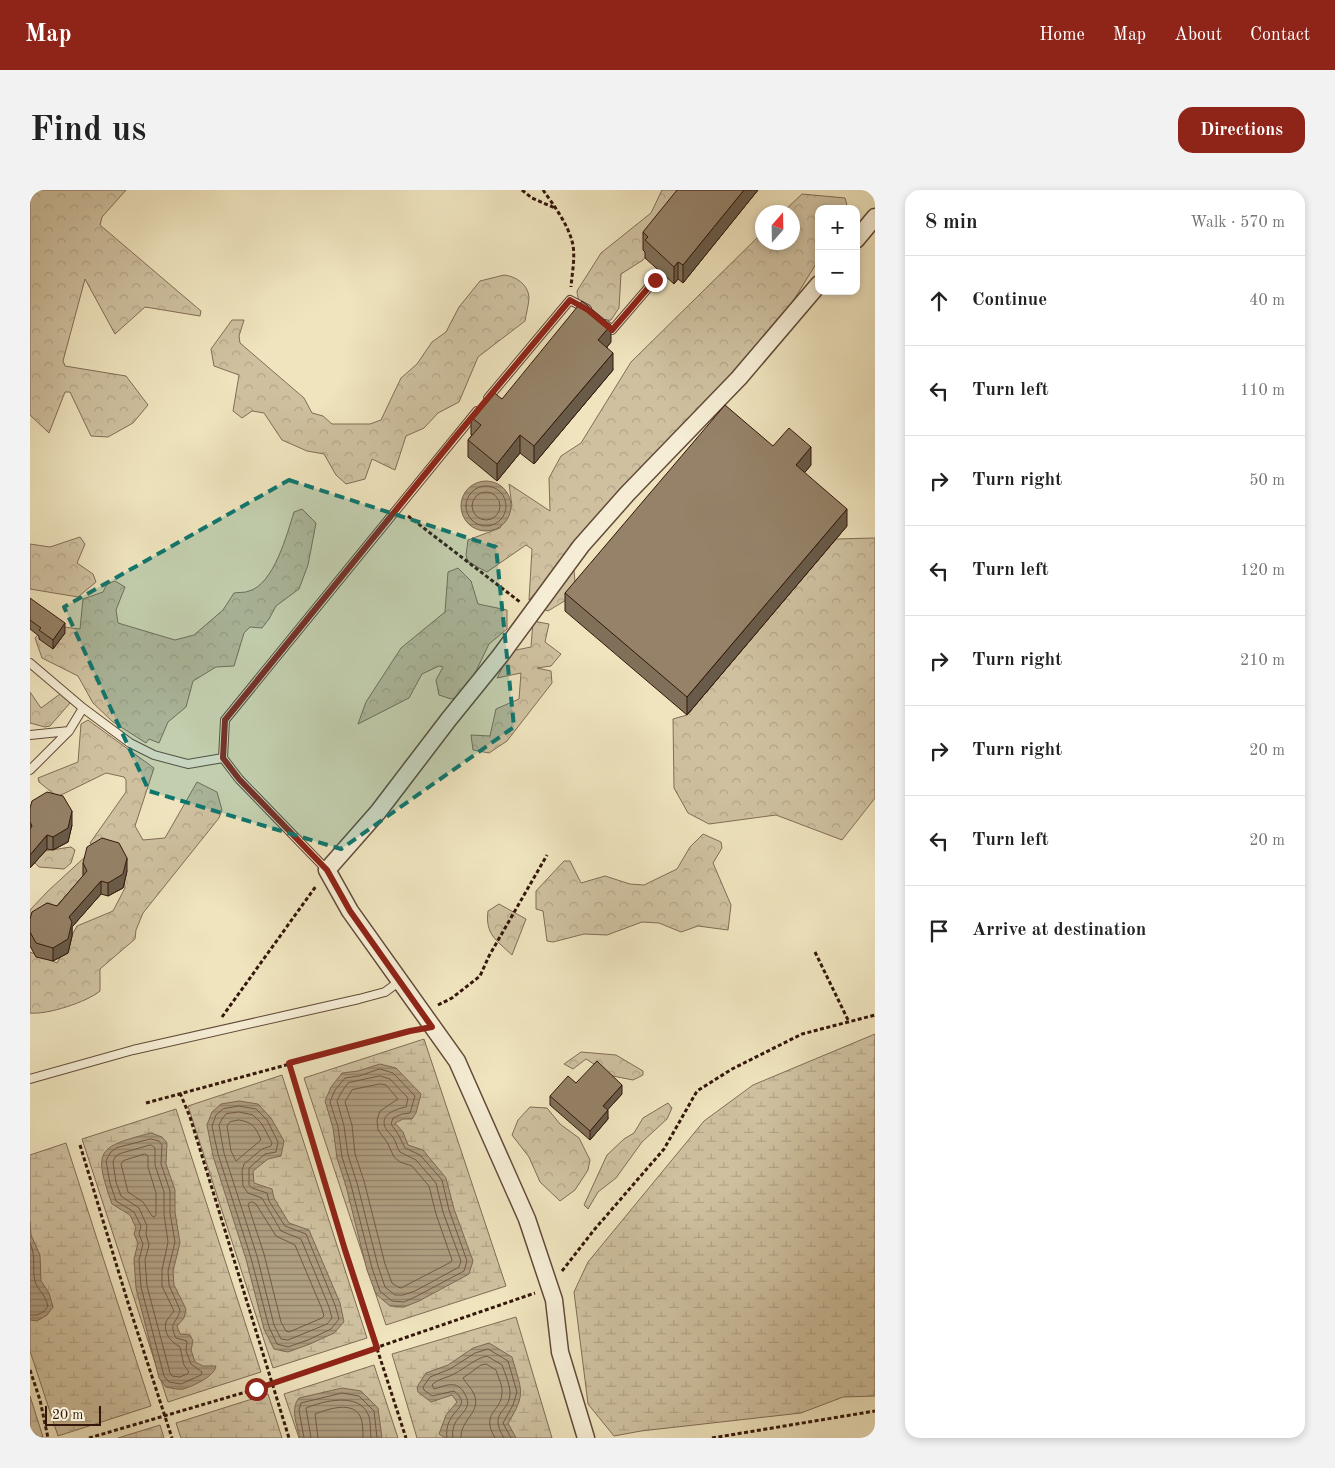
<!DOCTYPE html>
<meta charset="utf-8">
<style>
body{margin:0;font-family:"Old Standard TT",serif;background:#f2f2f2;color:#222}
.controls{position:absolute;right:15px;top:15px;display:grid;overflow:hidden;border-radius:10px;box-shadow:0 2px 8px #0003}
.controls button{width:45px;height:45px;display:grid;place-items:center;padding:0;border:0;border-bottom:1px solid #e0e0e0;background:#fff;color:#222;font:25px sans-serif}
.compass{position:absolute;left:725px;top:15px;width:45px;height:45px;border-radius:50%;background:#fff;box-shadow:0 2px 8px #0003;rotate:20deg}
.scale{position:absolute;left:15px;bottom:12px;width:56px;box-sizing:border-box;padding-left:5px;border:2px solid #34170b;border-top:0;font-size:14px;line-height:18px;white-space:nowrap;color:#34170b;-webkit-text-stroke:4px #f5edd5;paint-order:stroke}
.stop{position:absolute;width:15px;height:15px;margin:-11px;border:4px solid #8f2418;border-radius:50%;background:#fff}
.stop.end{background:#8f2418;border-color:#fff;box-shadow:0 1px 5px #0008}
.list{margin:0;padding:0;list-style:none}
h2{display:flex;justify-content:space-between;align-items:center;height:65px;margin:0;padding:0 20px;font-size:21px}
h2 small{font-size:16px;font-weight:400;color:#767676}
.list li{display:grid;grid-template-columns:32px 1fr auto;gap:15px;align-items:center;box-sizing:border-box;height:90px;padding:0 20px;border-top:1px solid #e0e0e0}
.list b{display:block;font-size:19px;white-space:nowrap}
.list em{font-size:16px;font-style:normal;color:#767676}
.icon{flex:none;width:28px;height:28px;fill:none;stroke:currentColor;stroke-width:2;stroke-linecap:round;stroke-linejoin:round}
.map{position:relative;flex:none;width:845px;height:1248px;overflow:hidden;border-radius:15px}
header{display:flex;align-items:center;gap:30px;box-sizing:border-box;height:70px;padding:0 25px;background:#8f2418;color:#fff}
header strong{font-size:24px}
nav{display:flex;gap:28px;margin-inline-start:auto;font-size:18px}
.intro{display:flex;align-items:center;justify-content:space-between;box-sizing:border-box;height:120px;padding:0 30px}
h1{margin:0;font-size:35px}
.button{padding:12px 22px;border-radius:15px;background:#8f2418;color:#fff;font-size:18px;font-weight:700}
main{display:flex;gap:30px;padding:0 30px}
aside{flex:1;background:#fff;border-radius:15px;box-shadow:0 2px 8px #0003}
.map>svg:first-child{display:block}
.forest{fill:url(#forest-crowns);stroke:#826c56}
.wetland{fill:url(#wetland-marsh);stroke:#826c56}
.water{fill:url(#water-rules);stroke:#7e6852}
.lines{fill:none;stroke-linecap:round;stroke-linejoin:round}
.shore{stroke:#725a46;stroke-width:1}
.lane-casing{stroke:#634a38;stroke-width:10}
.street-casing{stroke:#634a38;stroke-width:19}
.path{stroke:#34170b;stroke-width:3;stroke-dasharray:4 2.5;stroke-linecap:butt}
.lane{stroke:#f5edd5;stroke-width:8}
.street{stroke:#f5edd5;stroke-width:16}
.wall{fill:#807059;stroke:#34170b}
.shaded-wall{fill:#685b49;stroke:#34170b}
.building{fill:#958268;stroke:#34170b}
.route{stroke:#8f2418;stroke-width:6}
.marked{fill:#0f766e;fill-opacity:0.2;stroke:#0f766e;stroke-width:4;stroke-dasharray:10 6;stroke-linejoin:round}
</style>
<header>
<strong>Map</strong>
<nav><a>Home</a><a>Map</a><a>About</a><a>Contact</a></nav>
</header>
<div class="intro"><h1>Find us</h1><a class="button">Directions</a></div>
<main>
<div class="map">
<svg width="845" height="1248" viewBox="0 0 845 1248">
<defs>
<pattern id="forest-crowns" width="20" height="18" patternUnits="userSpaceOnUse" patternTransform="scale(1.25)"><rect width="20" height="18" fill="#cfc1a0"/><path d="M2 6a3 3 0 1 1 6 0M12 15a3 3 0 1 1 6 0" fill="none" stroke="#b2a588"/></pattern>
<pattern id="wetland-marsh" width="20" height="14" patternUnits="userSpaceOnUse" patternTransform="scale(1.25)"><rect width="20" height="14" fill="#cfc1a0"/><path d="M1 5h8M5 5V1M11 12h8M15 12V8" fill="none" stroke="#b2a588"/></pattern>
<pattern id="water-rules" width="6" height="5" patternUnits="userSpaceOnUse" patternTransform="scale(1.25)"><rect width="6" height="5" fill="#af9e81"/><path d="M0 2.5h6" fill="none" stroke="#8f8068"/></pattern>
</defs>
<rect width="100%" height="100%" fill="#efe4be"/>
<filter id="stains"><feTurbulence type="fractalNoise" baseFrequency=".004" numOctaves="4"/><feColorMatrix values="0 0 0 0 .2 0 0 0 0 .09 0 0 0 0 .02 0 0 0 .5 -.17"/></filter>
<radialGradient id="worn" r=".72"><stop offset=".6" stop-color="#630" stop-opacity="0"/><stop offset="1" stop-color="#630" stop-opacity=".3"/></radialGradient>
<!-- forest -->
<path class="forest" d="M 0,0 L 96,0 L 72,27 L 70,35 L 171,121 L 170,126 L 115,117 L 85,144 L 55,89 L 33,171 L 35,176 L 96,186 L 118,215 L 103,233 L 78,247 L 61,246 L 40,202 L 35,202 L 19,243 L 0,225 Z
M 632,0 L 659,0 L 618,64 L 613,70 L 591,84 L 589,118 L 581,130 C 563,133 548,119 547,101 L 571,63 L 621,23 Z
M 772,4 L 815,8 L 818,19 L 789,19 L 789,69 L 733,160 L 499,410 L 502,359 L 496,355 L 457,382 L 438,372 L 436,365 L 438,350 L 470,338 L 482,316 L 479,294 L 520,321 L 519,288 L 531,266 L 551,253 L 601,172 L 732,43 L 732,52 L 762,52 L 762,22 L 753,22 Z
M 474,85 C 485,86 498,94 499,107 C 499,114 496,124 495,131 L 448,167 L 429,212 L 408,223 L 394,238 L 376,246 L 365,280 L 342,269 L 335,289 L 316,294 L 306,285 L 294,264 L 277,261 L 252,250 L 234,223 L 222,221 L 212,228 L 203,221 L 209,185 L 184,176 L 181,159 L 202,130 L 214,130 L 209,146 L 210,153 L 274,208 L 282,223 L 293,226 L 302,234 L 340,234 L 351,230 L 371,188 L 387,174 L 402,152 L 416,142 L 429,117 L 450,91 Z
M 272,319 L 286,333 L 278,375 L 269,399 L 246,416 L 239,429 L 232,438 L 220,437 L 214,443 L 204,476 L 186,477 L 163,491 L 156,517 L 138,532 L 129,553 L 119,549 L 116,553 L 83,532 L 63,513 L 48,486 L 12,468 L 5,448 L 17,435 L 50,439 L 53,409 L 73,402 L 77,394 L 85,391 L 95,397 L 86,420 L 88,433 L 145,450 L 164,445 L 193,420 L 204,403 C 209,402 215,403 219,401 C 244,394 257,344 264,322 Z
M 50,347 L 55,354 L 47,373 L 63,384 L 66,392 L 48,407 L 0,399 L 0,354 L 20,357 Z
M 845,348 L 845,608 L 812,650 L 746,625 L 679,634 L 658,623 L 644,598 L 643,529 L 657,525 L 806,349 Z
M 428,378 L 441,391 L 448,414 L 477,420 L 477,439 L 459,454 L 434,506 L 421,509 L 409,505 L 406,490 L 413,477 L 409,476 L 392,484 L 379,508 L 328,534 L 336,512 L 371,458 L 415,422 L 418,382 Z
M 540,378 L 544,380 L 546,404 L 518,421 L 507,417 Z
M 503,431 L 519,434 L 515,452 L 531,464 L 521,476 L 507,478 L 521,481 L 522,493 L 477,551 L 459,563 L 443,560 L 441,545 L 460,546 L 466,519 L 489,509 L 491,483 L 467,488 L 481,461 L 501,457 Z
M 0,502 L 11,518 L 30,504 L 39,505 L 40,513 L 20,536 L 15,537 L 0,533 Z
M 58,530 L 124,578 L 105,636 L 113,650 L 135,648 L 167,592 L 187,602 L 192,620 L 189,628 L 113,723 L 106,740 L 105,749 L 70,779 L 70,801 C 57,812 17,825 0,823 L 0,762 L 27,773 L 47,736 L 83,721 L 95,698 L 92,670 L 72,662 L 60,653 L 96,602 L 96,590 L 94,587 L 76,583 L 29,606 L 25,605 L 9,592 L 8,588 L 48,572 L 51,534 Z
M 673,644 L 691,652 L 692,658 L 683,673 L 701,715 L 698,740 L 668,736 L 651,742 L 629,733 L 612,732 L 577,745 L 554,744 L 523,752 L 517,751 L 513,721 L 506,719 L 506,701 L 534,671 L 540,671 L 551,693 L 575,686 L 600,694 L 614,695 L 647,679 L 660,657 Z
M 0,647 L 7,662 L 41,657 L 45,660 L 41,673 L 34,679 L 9,677 L 0,668 Z
M 56,666 L 56,718 L 0,749 L 0,720 L 18,701 Z
M 469,714 L 496,729 L 482,765 C 466,750 455,744 458,721 Z
M 551,862 L 586,865 L 613,881 L 613,885 L 603,890 L 583,886 L 556,869 L 543,879 L 534,874 Z
M 638,913 L 642,918 L 637,929 L 612,952 L 586,988 L 568,1002 L 558,1019 L 554,1015 L 577,965 L 594,949 L 604,943 L 613,928 Z
M 500,917 L 517,918 L 530,934 L 549,948 L 560,970 L 558,980 L 545,1000 L 530,1011 L 510,992 L 499,967 L 482,945 L 488,930 Z"/>
<!-- wetland -->
<path class="wetland" d="M 845,844 L 845,1206 L 813,1207 L 771,1223 L 611,1241 L 584,1246 L 558,1214 L 544,1102 L 558,1072 L 674,931 L 723,895 Z
M 394,849 L 476,1096 L 356,1135 L 274,888 Z
M 252,885 L 337,1148 L 243,1178 L 158,916 Z
M 146,919 L 231,1182 L 138,1212 L 52,949 Z
M 36,953 L 121,1216 L 28,1246 L 0,1161 L 0,965 Z
M 486,1127 L 522,1248 L 387,1248 L 362,1164 Z
M 344,1175 L 368,1248 L 269,1248 L 254,1204 Z
M 238,1204 L 252,1248 L 151,1248 L 146,1233 Z
M 0,1206 L 13,1247 L 0,1248 Z
M 130,1235 L 134,1248 L 88,1248 Z"/>
<!-- water -->
<path class="water" d="M431 316a25 25 0 1 1 50 0a25 25 0 1 1-50 0Z
M 350,874 L 366,878 L 391,904 L 386,923 L 382,929 L 373,929 L 365,933 L 373,942 L 378,955 L 393,960 L 416,988 L 424,1019 L 443,1071 L 439,1084 L 389,1111 L 374,1117 L 360,1116 L 346,1104 L 337,1080 L 316,996 L 307,968 L 303,938 L 295,911 L 301,897 L 312,883 L 328,881 Z
M 209,911 L 228,914 L 241,928 L 254,951 L 251,966 L 238,969 L 223,981 L 224,993 L 242,999 L 244,1008 L 259,1033 L 279,1040 L 310,1113 L 314,1132 L 304,1143 L 280,1154 L 258,1162 L 244,1159 L 234,1139 L 216,1069 L 183,966 L 177,935 L 182,922 L 191,914 Z
M 121,943 L 132,947 L 137,953 L 136,974 L 145,1000 L 145,1022 L 150,1053 L 143,1081 L 144,1095 L 156,1119 L 154,1128 L 147,1136 L 150,1144 L 160,1145 L 163,1151 L 161,1160 L 165,1172 L 173,1176 L 186,1176 C 184,1187 163,1196 153,1199 C 148,1200 141,1198 136,1197 L 129,1188 L 106,1098 L 104,1069 L 108,1053 L 104,1044 L 106,1038 L 100,1025 L 82,1014 C 63,960 67,957 121,943 Z
M 0,1032 L 1,1045 L 10,1065 L 11,1091 L 19,1103 L 23,1117 L 17,1125 L 7,1131 L 0,1130 Z
M 459,1153 L 482,1167 C 491,1200 497,1203 478,1233 L 486,1248 L 415,1248 L 409,1244 L 416,1225 L 427,1212 L 422,1205 L 401,1212 L 388,1202 L 387,1197 L 396,1183 L 418,1175 L 443,1158 Z
M 312,1198 L 331,1201 L 348,1218 L 352,1248 L 270,1248 C 267,1235 260,1219 269,1208 Z"/>
<g class="lines">
<!-- shore -->
<path class="shore" d="M436 316a20 20 0 1 1 40 0a20 20 0 1 1-40 0Z
M442 316a14 14 0 1 1 28 0a14 14 0 1 1-28 0Z
M 350,879 L 363,883 L 385,906 L 380,923 L 372,924 L 363,928 L 361,934 L 368,944 L 375,958 L 390,965 L 412,990 L 419,1020 L 437,1071 L 434,1081 L 387,1106 L 374,1112 L 362,1111 L 350,1101 L 342,1078 L 321,995 L 312,967 L 308,937 L 300,912 L 305,900 L 315,888 L 329,886 Z
M 350,886 L 360,889 L 378,908 L 376,917 C 366,919 350,924 355,937 C 357,941 360,944 363,947 C 366,952 367,958 370,962 L 386,970 L 406,993 L 413,1022 L 431,1071 L 429,1077 L 385,1101 L 373,1105 L 365,1105 L 355,1097 L 348,1076 L 327,993 L 318,965 L 314,936 L 307,911 L 311,903 L 318,893 Z
M 350,894 L 356,895 L 368,909 L 350,921 L 347,930 L 348,940 L 357,952 L 364,967 L 370,972 L 382,976 L 399,996 L 406,1024 L 422,1070 L 421,1072 L 371,1098 L 368,1097 L 362,1093 L 355,1074 L 334,991 L 325,964 L 322,935 L 315,912 L 322,900 Z
M 209,916 L 226,919 L 237,930 L 248,952 L 246,962 L 235,964 L 219,978 L 219,995 L 222,998 L 237,1003 L 239,1011 L 255,1036 L 276,1044 L 305,1115 L 309,1129 L 301,1139 L 278,1150 L 258,1157 L 247,1154 L 239,1137 L 221,1068 L 188,964 L 182,936 L 186,925 L 193,919 Z
M 209,922 L 223,925 L 232,934 L 242,953 L 241,956 L 232,959 L 214,974 L 212,981 L 213,996 L 218,1003 L 232,1008 L 251,1041 L 271,1049 L 299,1117 L 302,1128 L 297,1134 L 258,1150 L 251,1149 L 244,1135 L 227,1066 L 194,963 L 189,935 L 192,929 L 196,924 Z
M 209,930 C 223,932 226,938 231,950 L 206,971 L 201,961 L 197,936 L 200,932 Z
M 121,949 L 129,951 L 132,955 L 131,974 L 140,1001 L 140,1023 L 145,1052 L 138,1081 L 139,1095 L 150,1120 C 147,1134 138,1132 146,1148 L 157,1151 L 156,1161 L 161,1174 L 172,1182 L 171,1185 L 151,1194 L 139,1192 L 134,1186 L 111,1097 L 109,1070 L 113,1054 L 109,1044 L 111,1036 L 104,1022 L 86,1011 L 80,993 L 76,971 L 80,963 L 86,958 Z
M 121,955 L 125,958 L 125,975 L 134,1002 L 134,1024 L 138,1052 L 132,1080 L 132,1096 L 144,1121 C 141,1125 138,1128 136,1132 C 133,1143 141,1152 150,1157 L 154,1175 L 159,1182 L 157,1184 L 150,1187 L 142,1186 L 140,1183 L 117,1096 L 115,1070 L 119,1055 L 116,1044 L 117,1036 L 109,1018 L 91,1006 L 86,992 L 83,972 L 85,967 L 89,964 Z
M 115,964 L 118,966 L 118,977 L 126,1003 L 126,1025 L 124,1027 L 122,1026 L 113,1012 L 98,1002 L 91,974 L 93,971 Z
M 222,1012 L 226,1014 L 246,1046 L 265,1055 L 292,1119 L 294,1126 L 292,1128 L 259,1142 L 256,1141 L 251,1132 L 234,1064 L 218,1015 L 219,1013 Z
M 0,1053 C 7,1067 1,1082 6,1094 C 10,1102 15,1105 18,1116 C 14,1123 8,1126 0,1125
M 274,1248 L 269,1220 L 271,1213 L 312,1203 L 329,1206 L 344,1221 L 347,1248
M 281,1248 L 276,1218 C 293,1211 328,1202 338,1224 C 341,1230 340,1241 341,1248
M 288,1248 L 285,1224 C 298,1219 324,1210 331,1228 C 333,1234 333,1242 333,1248
M 417,1248 C 416,1241 417,1235 421,1228 C 428,1217 439,1213 424,1201 L 402,1206 L 394,1200 L 393,1197 L 400,1187 L 420,1179 L 445,1163 L 458,1159 L 478,1171 L 487,1202 L 483,1215 L 473,1233 L 481,1248
M 423,1248 C 423,1245 422,1243 423,1240 C 425,1223 447,1221 433,1201 C 425,1190 415,1196 404,1199 L 402,1195 C 407,1189 417,1188 424,1184 C 436,1178 444,1169 457,1166 L 472,1175 C 475,1183 479,1193 480,1201 C 481,1224 457,1220 474,1248
M 431,1248 C 430,1229 452,1223 444,1204 C 441,1198 436,1193 433,1188 L 451,1175 L 456,1174 L 466,1180 C 468,1187 473,1196 472,1203 C 471,1223 450,1222 465,1248"/>
<defs>
<path id="lane" d="M 575,134 L 582,140 L 625,90
M 458,208 L 540,110 L 557,119
M 0,473 L 53,518 L 100,553 L 124,565 L 158,574 L 193,568 L 195,530 L 447,221
M 0,545 L 39,541
M 193,568 L 209,589 L 297,680
M 0,580 L 39,541 L 53,518
M 0,889 L 103,860 L 329,809 L 355,802 L 370,791"/>
<path id="street" d="M 826,50 L 845,27
M 556,1248 L 530,1162 L 524,1110 L 497,1029 L 427,871 L 320,721 L 297,680 L 348,622 L 419,529 L 470,466 L 551,356 L 597,304 L 709,188 L 789,94"/>
</defs>
<!-- lane casing -->
<use href="#lane" class="lane-casing"/>
<!-- street casing -->
<use href="#street" class="street-casing"/>
<!-- path -->
<path class="path" d="M 492,0 L 502,8 L 525,18
M 513,0 C 523,14 537,33 542,51 C 546,65 542,83 541,97
M 378,326 L 490,412
M 785,762 L 819,832
M 408,815 L 422,808 L 450,786 L 459,766 L 517,665
M 192,827 L 286,696
M 259,873 L 315,1060 L 376,1248
M 150,903 L 160,927 L 259,1248
M 116,913 L 385,840
M 50,955 L 99,1116 L 142,1248
M 532,1081 L 564,1040 L 634,959 L 667,901 L 702,879 L 772,844 L 845,825
M 0,1180 L 10,1210 L 18,1248
M 59,1248 L 226,1199 L 505,1103
M 682,1248 L 845,1221"/>
<!-- lane -->
<use href="#lane" class="lane"/>
<!-- street -->
<use href="#street" class="street"/>
</g>
<!-- wall -->
<path class="wall" d="M 728,0 L 653,93 L 648,89 L 644,94 L 615,68 L 615,62 L 613,60 L 613,42 Z
M 581,152 L 577,157 L 583,180 L 504,274 L 490,263 L 467,291 L 438,267 L 438,250 L 442,245 L 441,245 L 441,227 L 472,209 Z
M 743,256 L 781,275 L 774,283 L 817,336 L 657,525 L 535,421 L 535,403 Z
M 0,408 L 35,443 L 23,459 L 9,449 L 9,446 L 0,439 Z
M 0,618 L 42,635 L 38,652 L 23,660 L 17,659 L 0,678 Z
M 53,673 L 97,681 L 93,698 L 78,706 L 71,704 L 42,737 L 42,746 L 38,763 L 23,771 L 6,767 L 0,756 L 0,729 L 27,716 L 53,686 Z
M 546,893 L 592,904 L 577,920 L 578,929 L 560,950 L 520,915 L 520,906 Z"/>
<!-- shaded-wall -->
<path class="shaded-wall" d="M 714,0 L 728,0 L 653,93 L 653,75 Z
M 648,72 L 648,89 L 644,94 L 644,77 Z
M 581,135 L 581,152 L 568,168 L 568,150 Z
M 583,163 L 583,180 L 504,274 L 504,256 Z
M 490,245 L 490,263 L 467,291 L 467,274 Z
M 781,257 L 781,275 L 766,293 L 766,275 Z
M 817,319 L 817,336 L 657,525 L 657,507 Z
M 35,433 L 35,443 L 23,459 L 23,450 Z
M 42,621 L 42,635 L 38,652 L 23,660 L 23,647 Z
M 17,645 L 17,659 L 0,678 L 0,665 Z
M 97,668 L 97,681 L 93,698 L 78,706 L 78,693 Z
M 71,691 L 71,704 L 42,737 L 42,746 L 38,763 L 23,771 L 23,758 L 39,727 Z
M 592,895 L 592,904 L 573,925 L 573,916 Z
M 578,920 L 578,929 L 560,950 L 560,941 Z"/>
<!-- building -->
<path class="building" d="M 647,0 L 714,0 L 653,75 L 648,72 L 644,77 L 615,50 L 618,47 L 613,42 Z
M 552,111 L 581,135 L 568,150 L 583,163 L 504,256 L 490,245 L 467,274 L 438,250 L 451,235 L 441,227 L 462,201 L 472,209 Z
M 695,215 L 743,256 L 759,238 L 781,257 L 766,275 L 817,319 L 657,507 L 535,403 Z
M 0,408 L 35,433 L 23,450 L 9,440 L 11,438 L 0,430 Z
M 17,602 L 33,606 L 42,621 L 38,638 L 23,647 L 17,645 L 0,665 L 0,639 L 2,636 L 0,632 L 0,618 L 2,611 Z
M 72,648 L 89,653 L 97,668 L 93,684 L 78,693 L 71,691 L 39,727 L 42,732 L 38,749 L 23,758 L 6,753 L 0,742 L 0,729 L 2,722 L 17,713 L 27,716 L 57,681 L 53,673 L 57,657 Z
M 567,871 L 592,895 L 573,916 L 578,920 L 560,941 L 520,906 L 538,886 L 546,893 Z"/>
<g class="lines">
<!-- route -->
<path class="route" d="M 226,1199 L 347,1158 L 315,1060 L 259,873 L 380,841 L 402,837 L 320,721 L 297,680 L 209,589 L 193,568 L 195,530 L 427,245 L 540,110 L 558,120 L 582,140 L 625,90"/>
</g>
<!-- marked area -->
<path class="marked" d="M 259,290 L 466,357 L 484,537 L 311,659 L 119,601 L 34,417 Z"/>
<rect width="100%" height="100%" filter="url(#stains)"/>
<rect width="100%" height="100%" fill="url(#worn)"/>
</svg>
<div class="controls">
<button>+</button>
<button>−</button>
</div>
<svg class="compass" viewBox="-18 -18 36 36"><path d="M0-13l5 13h-10z" fill="#e53935"/><path d="M0 13l5-13h-10z" fill="#767676"/></svg>
<div class="scale">20 m</div>
<div class="stop" style="left:226px;top:1199px"></div>
<div class="stop end" style="left:625px;top:90px"></div>
</div>
<aside>
<h2>8 min<small>Walk · 570 m</small></h2>
<ul class="list">
<li><svg class="icon" aria-label="ahead" viewBox="0 0 24 24"><path d="M12 20V5M6 11l6-6 6 6"/></svg><div><b>Continue</b></div><em>40 m</em></li>
<li><svg class="icon" aria-label="left" viewBox="0 0 24 24"><path d="M17 20v-9H6M10 6l-5 5 5 5"/></svg><div><b>Turn left</b></div><em>110 m</em></li>
<li><svg class="icon" aria-label="right" viewBox="0 0 24 24"><path d="M7 20v-9h11M14 6l5 5-5 5"/></svg><div><b>Turn right</b></div><em>50 m</em></li>
<li><svg class="icon" aria-label="left" viewBox="0 0 24 24"><path d="M17 20v-9H6M10 6l-5 5 5 5"/></svg><div><b>Turn left</b></div><em>120 m</em></li>
<li><svg class="icon" aria-label="right" viewBox="0 0 24 24"><path d="M7 20v-9h11M14 6l5 5-5 5"/></svg><div><b>Turn right</b></div><em>210 m</em></li>
<li><svg class="icon" aria-label="right" viewBox="0 0 24 24"><path d="M7 20v-9h11M14 6l5 5-5 5"/></svg><div><b>Turn right</b></div><em>20 m</em></li>
<li><svg class="icon" aria-label="left" viewBox="0 0 24 24"><path d="M17 20v-9H6M10 6l-5 5 5 5"/></svg><div><b>Turn left</b></div><em>20 m</em></li>
<li><svg class="icon" aria-label="arrive" viewBox="0 0 24 24"><path d="M6 21V4h12l-3 4 3 4H6"/></svg><div><b>Arrive at destination</b></div></li>
</ul>
</aside>
</main>
